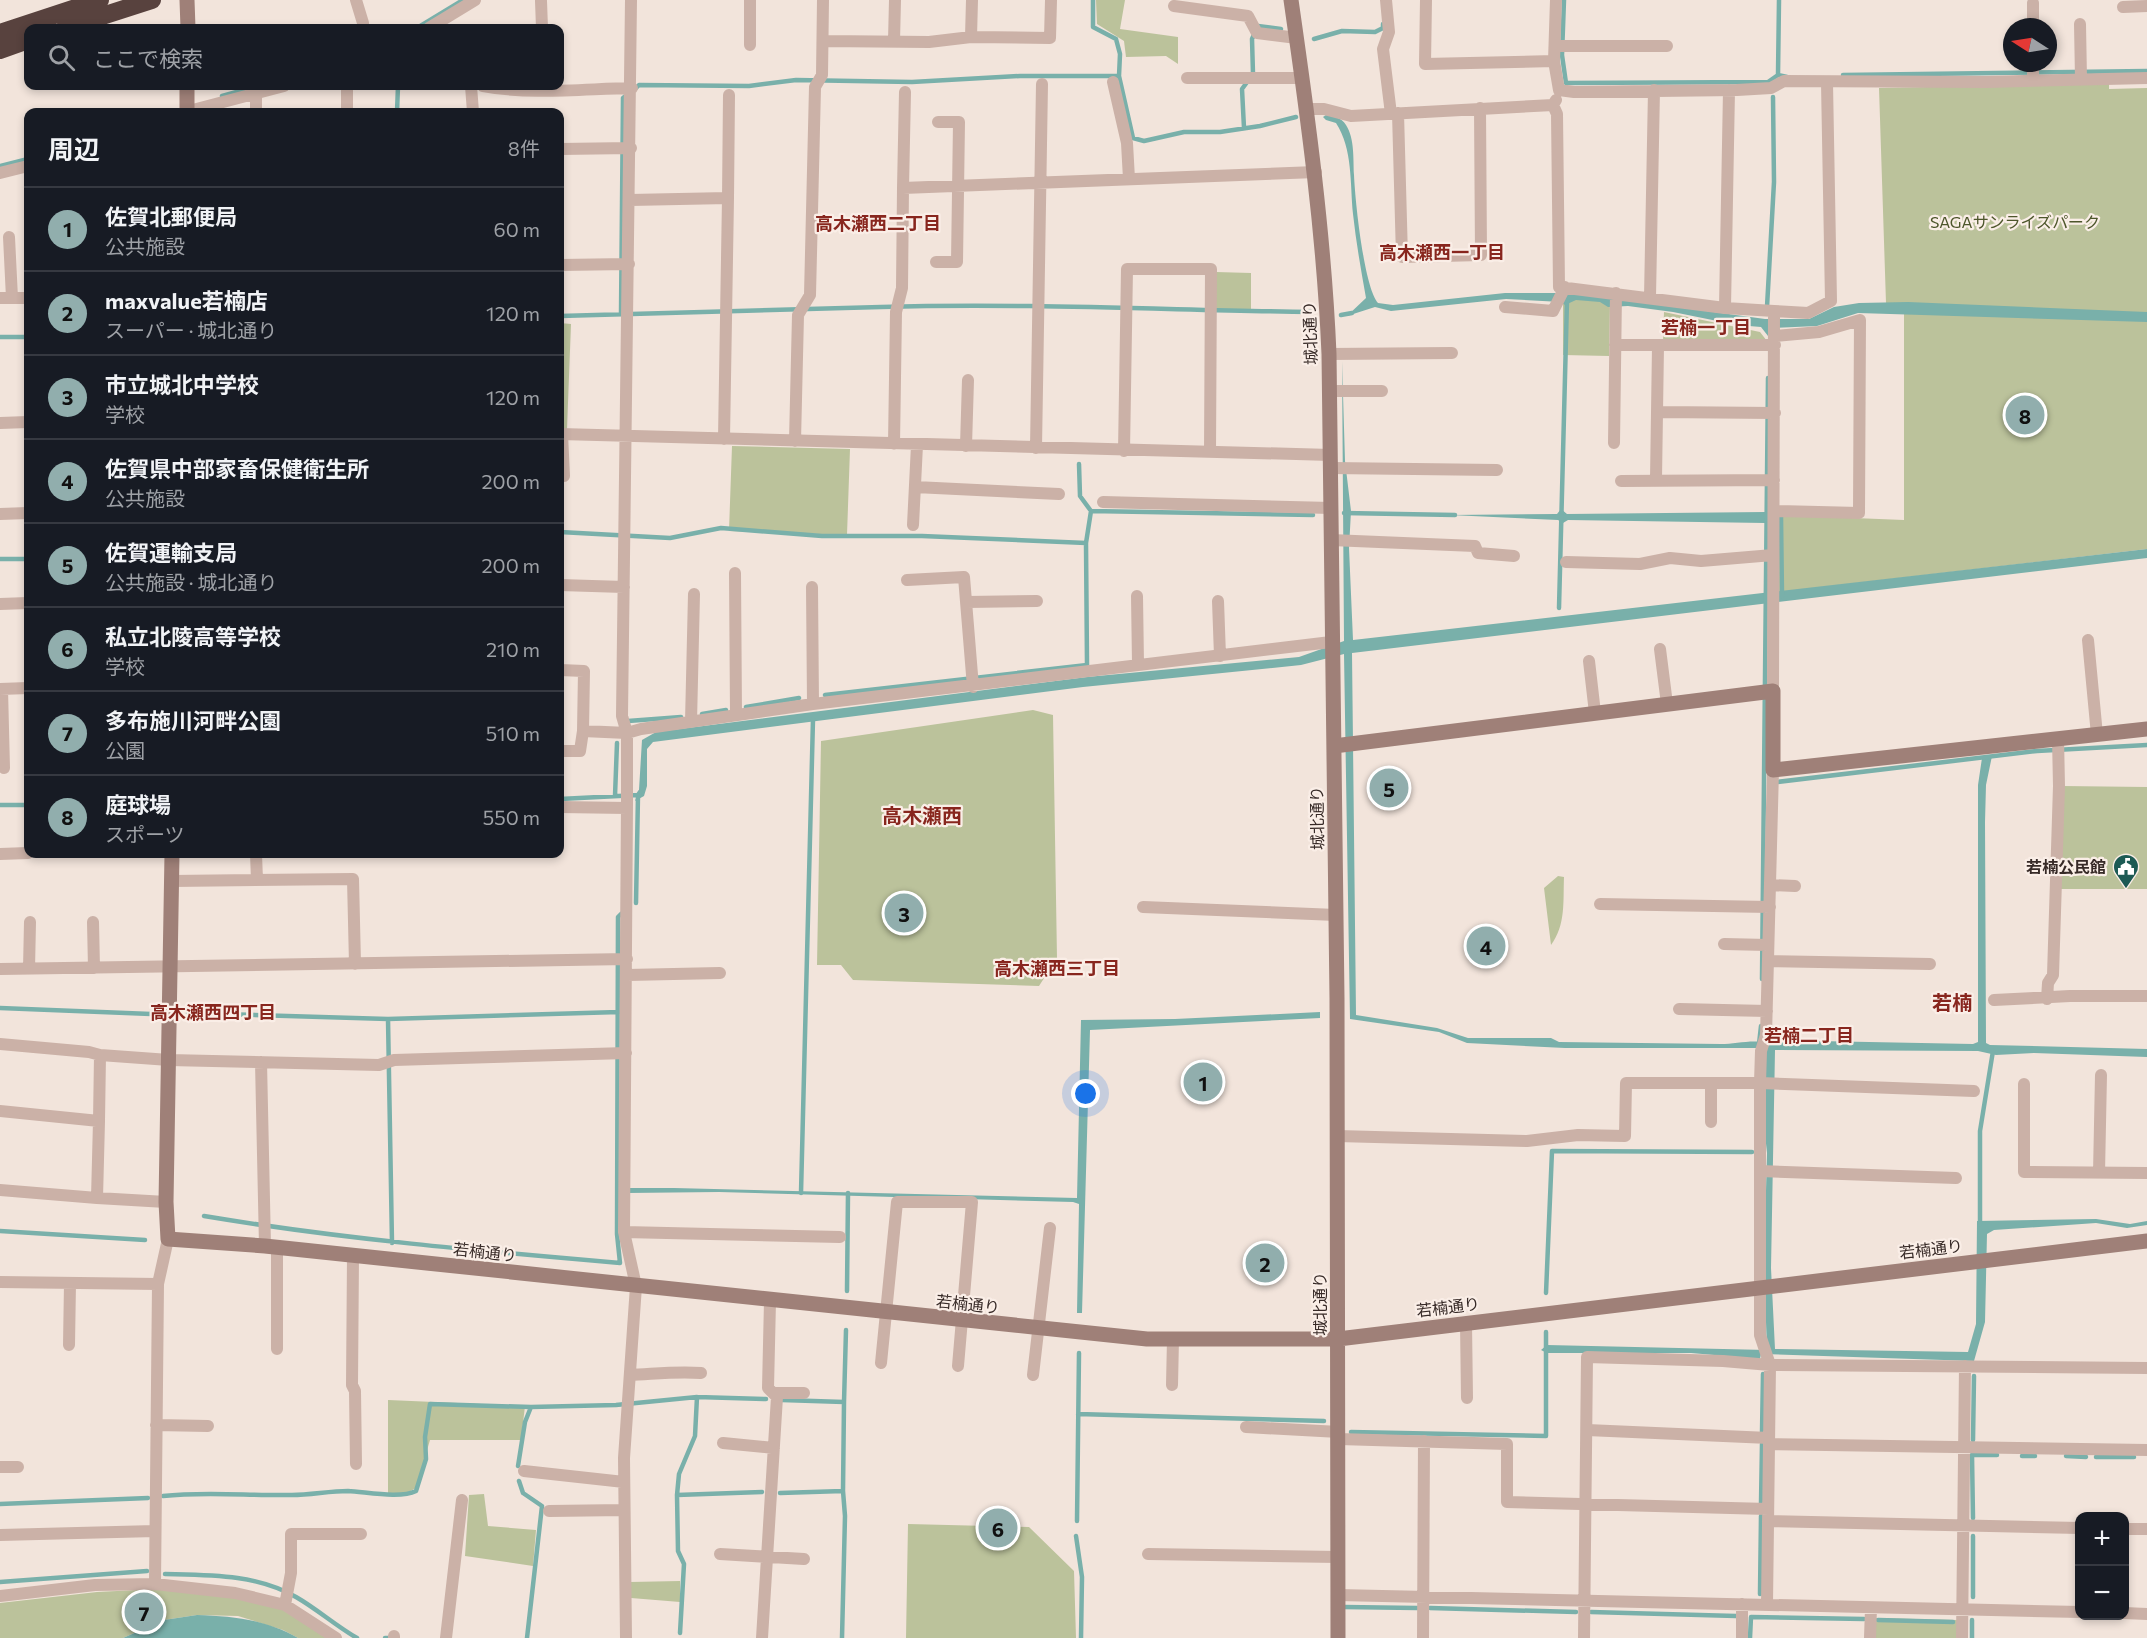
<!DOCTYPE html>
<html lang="ja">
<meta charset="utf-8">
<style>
body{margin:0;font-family:Commissioner,"Noto Sans JP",sans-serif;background:#242831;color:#f1f3f6}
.controls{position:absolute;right:18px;bottom:18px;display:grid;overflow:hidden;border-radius:12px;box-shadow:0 3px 9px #0003}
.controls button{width:54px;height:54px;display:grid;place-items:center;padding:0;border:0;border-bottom:2px solid #363941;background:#171b24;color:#f1f3f6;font:30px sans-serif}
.compass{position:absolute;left:2003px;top:18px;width:54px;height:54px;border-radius:50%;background:#171b24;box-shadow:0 3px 9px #0003;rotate:282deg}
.you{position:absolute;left:1086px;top:1094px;width:21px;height:21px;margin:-15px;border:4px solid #fff;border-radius:50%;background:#1a73e8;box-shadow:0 0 0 9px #1a73e833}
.badge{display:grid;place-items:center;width:39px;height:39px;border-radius:50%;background:#91aead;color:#111;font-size:20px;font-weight:700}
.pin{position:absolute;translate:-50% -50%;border:3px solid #fff;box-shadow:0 2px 6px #0006}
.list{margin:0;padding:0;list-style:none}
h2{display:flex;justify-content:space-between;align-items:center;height:78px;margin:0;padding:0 24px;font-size:26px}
h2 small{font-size:20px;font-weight:400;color:#9ea1a6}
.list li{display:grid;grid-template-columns:39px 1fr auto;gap:18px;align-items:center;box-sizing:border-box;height:84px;padding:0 24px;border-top:2px solid #363941}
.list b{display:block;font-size:22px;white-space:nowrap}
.list p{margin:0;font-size:20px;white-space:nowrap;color:#9ea1a6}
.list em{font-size:20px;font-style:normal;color:#9ea1a6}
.icon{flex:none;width:33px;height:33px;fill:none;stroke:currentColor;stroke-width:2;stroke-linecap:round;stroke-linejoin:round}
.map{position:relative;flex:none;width:2147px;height:1638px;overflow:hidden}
.search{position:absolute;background:#171b24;box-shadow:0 3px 9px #0003;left:24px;top:24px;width:540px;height:66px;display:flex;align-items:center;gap:15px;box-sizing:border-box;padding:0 21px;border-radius:12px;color:#9ea1a6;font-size:22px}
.panel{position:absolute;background:#171b24;box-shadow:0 3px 9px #0003;left:24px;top:108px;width:540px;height:750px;border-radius:12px}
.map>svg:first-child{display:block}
.green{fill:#bbc29b}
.water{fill:#79b0aa}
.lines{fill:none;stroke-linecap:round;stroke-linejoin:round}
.stream{stroke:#79b0aa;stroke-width:4.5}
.street{stroke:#cbb1a7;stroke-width:12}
.secondary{stroke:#9f8078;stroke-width:15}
.highway{stroke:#58423e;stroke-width:18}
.labels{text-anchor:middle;stroke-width:4.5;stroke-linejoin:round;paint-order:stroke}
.park-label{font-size:16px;fill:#4d562b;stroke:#faeee7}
.street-label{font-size:16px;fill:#372a27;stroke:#faeee7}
.poi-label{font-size:16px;font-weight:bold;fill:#372a27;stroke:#faeee7;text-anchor:end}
.neighbourhood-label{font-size:18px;font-weight:bold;fill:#88261e;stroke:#faeee7}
.quarter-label{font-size:20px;font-weight:bold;fill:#88261e;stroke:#faeee7}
</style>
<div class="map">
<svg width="2147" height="1638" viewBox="0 0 2147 1638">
<rect width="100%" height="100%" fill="#f2e4db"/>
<!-- green -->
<path class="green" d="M 1096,0 L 1125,0 L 1120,29 L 1178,37 L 1178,64 L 1166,56 L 1126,57 L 1124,41 L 1097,24 Z
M 2109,83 L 2109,89 L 2147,88 L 2147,549 L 1779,592 L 1779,515 L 1904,520 L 1904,314 L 1886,303 L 1879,88 Z
M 1216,272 L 1251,273 L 1251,309 L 1216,309 Z
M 1563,296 L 1589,297 L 1610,304 L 1609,356 L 1563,355 Z
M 1664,312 L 1760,332 L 1767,341 L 1663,342 Z
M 560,323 L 571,324 L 567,429 L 560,429 Z
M 732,446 L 850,449 L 847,535 L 729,531 Z
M 1033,710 L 1053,715 L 1057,958 L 1039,986 L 853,980 L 841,965 L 817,965 L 821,741 Z
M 2062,786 L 2147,787 L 2147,889 L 2059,889 Z
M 1558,876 L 1564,877 C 1563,901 1566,925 1551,945 L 1544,888 Z
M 388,1400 L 525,1406 L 521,1440 L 430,1440 L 416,1488 L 403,1495 L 388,1493 Z
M 484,1494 L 488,1526 L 536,1530 L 533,1566 L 465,1556 L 469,1495 Z
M 908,1524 L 1029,1527 L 1074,1571 L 1076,1638 L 906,1638 Z
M 680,1581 L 680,1602 L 631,1598 L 630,1582 Z
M 157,1589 L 236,1597 L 284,1610 L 327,1638 L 298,1638 L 283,1630 L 238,1616 L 197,1615 L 164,1620 L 123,1638 L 0,1638 L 0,1603 L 97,1592 Z
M 1875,1618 L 1957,1620 L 1957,1638 L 1875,1638 Z"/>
<!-- water -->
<path class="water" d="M 1326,115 C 1334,117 1341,117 1346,125 C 1355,139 1353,160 1354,175 C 1355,200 1364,287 1378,303 L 1393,305 L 1505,293 L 1575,293 L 1765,319 L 1809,319 L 1834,307 L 1859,303 L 1908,302 L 2147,312 L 2147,322 L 1858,313 L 1817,326 L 1771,328 L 1768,336 L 1761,327 L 1737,325 L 1673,312 L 1628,306 L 1608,307 L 1600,302 L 1576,300 L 1565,305 L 1561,302 L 1506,299 L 1391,311 L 1375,307 L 1347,316 L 1366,298 C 1361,270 1356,242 1353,214 C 1350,184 1353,149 1336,123 L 1326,120 L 1323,117 Z
M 1342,361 L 1345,461 L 1351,511 L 1349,548 L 1353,640 L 2147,549 L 2147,558 L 1352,653 L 1356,1015 L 1437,1028 L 1468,1038 L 1551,1038 L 1559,1042 C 1613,1043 1667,1043 1721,1044 C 1735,1044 1754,1039 1766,1043 L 1771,1040 L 1973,1044 L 1978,1042 L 1978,785 L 1982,758 L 1992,756 L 1986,785 L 1985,822 L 1986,1043 L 1990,1045 L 2147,1049 L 2147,1057 L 2034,1053 L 1996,1055 L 1978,1051 L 1775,1050 L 1771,1268 L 1775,1349 L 1968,1352 L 1976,1324 L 1977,1221 L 2096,1219 L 2130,1224 L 2147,1221 L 2147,1225 L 2127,1228 L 2096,1223 L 1994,1230 L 1987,1234 L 1985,1322 L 1974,1361 L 1761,1354 L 1760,1359 L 1691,1353 L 1547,1353 L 1541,1350 L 1547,1345 L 1767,1350 L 1764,1266 L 1767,1153 L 1756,1048 L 1565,1048 L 1467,1043 L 1439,1032 L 1350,1019 L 1344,654 L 1301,665 L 1083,687 L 653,742 L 647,749 L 647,786 L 644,796 L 635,801 L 639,790 L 642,740 L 656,732 L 1087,677 L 1299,657 L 1344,641 Z
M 1561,509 L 1567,514 L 1765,512 L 1768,517 L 1765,523 L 1568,520 L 1563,523 L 1558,520 L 1450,515 L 1557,514 Z
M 1320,1012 L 1320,1018 L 1090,1030 L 1082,1313 L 1077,1313 L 1079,1204 L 1073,1202 L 719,1192 L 627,1193 L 628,1188 L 674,1188 L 1077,1198 L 1081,1020 L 1175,1019 Z
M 197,1615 C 234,1616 266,1620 298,1638 L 123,1638 L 164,1620 Z"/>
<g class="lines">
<!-- stream -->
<path class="stream" d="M 1093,0 L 1093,27 L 1116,39 L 1120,54 L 1119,76 L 1133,138 L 1144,141 L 1184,132 L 1220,132 L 1260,126 L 1296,117
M 1564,0 L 1562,55 L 1566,83 L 1768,82 L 1778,75
M 1779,0 L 1778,75 L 1787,77
M 417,28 L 463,0
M 1314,39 L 1342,31 L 1375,32 L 1383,28 L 1383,24
M 1843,75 L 2147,71
M 635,89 L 639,85 L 749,86 L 796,80 L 912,82 L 1020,76 L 1119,76
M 222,96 L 258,86
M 397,112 L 398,86
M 1244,128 L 1242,89 L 1253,74 L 1252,39 L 1258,26 L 1281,29
M 0,166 L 28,159
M 1767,307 L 1774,182 L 1773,97
M 621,314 L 623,98 L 628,94
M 1341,315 L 1352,313
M 560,316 C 667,314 774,309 881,307 C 1025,303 1168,310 1312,312
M 0,337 L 28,337
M 1091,511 L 1313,515
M 1344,513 L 1455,515
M 1775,517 L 1781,517 L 1782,596
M 560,532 L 670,538 L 721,528 L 822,536 L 922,536 L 1086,543
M 0,559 L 28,559
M 1559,608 L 1567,300
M 825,695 L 1087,665 L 1086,543 L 1091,511 L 1080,496 L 1079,464
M 746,707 L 799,698
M 702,714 L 726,710
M 628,721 L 681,717
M 1777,782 L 2037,751 L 2147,745
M 615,796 L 617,743
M 560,799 L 638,795 L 640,792
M 0,805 L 28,805
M 636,903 L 638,795
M 1762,979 L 1768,378
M 0,1008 L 151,1014
M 188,1013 L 388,1019 L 619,1012
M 388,1019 L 392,1243
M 1759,1044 L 1761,1026
M 801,1193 L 813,719
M 204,1216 C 342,1239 480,1251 620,1263 L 617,1234 L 618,917 L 621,914
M 1980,1224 L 1980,1131 L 1993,1051
M 0,1231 L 145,1240
M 847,1291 L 848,1193
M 1546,1293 L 1552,1151 L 1752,1152
M 782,1400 L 844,1402 L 846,1330
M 1078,1414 L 1324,1421
M 1351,1432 L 1546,1436 L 1546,1332
M 1762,1432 L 1763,1374
M 1973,1440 L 1974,1376
M 2022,1456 L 2035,1456
M 2066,1456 L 2086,1457
M 2096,1457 L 2134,1457
M 518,1466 L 525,1422 L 531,1407
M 519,1481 L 523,1493 L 542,1506 L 527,1638
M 780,1493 L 843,1491 L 844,1402
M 677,1495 L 762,1492
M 163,1496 C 206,1491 249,1496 292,1495 C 311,1495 329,1491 348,1491 C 367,1492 400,1499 416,1491 L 426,1459 L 425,1437 L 430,1404 L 531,1407 L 616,1405 L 697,1397 L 766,1399
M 1761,1503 L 1762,1444
M 0,1504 L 148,1498
M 1973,1518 L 1972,1455 L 1997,1455
M 1077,1521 L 1079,1353
M 1076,1536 L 1082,1577 L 1081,1638
M 1973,1536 L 1973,1597
M 165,1574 C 210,1575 256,1574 296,1597 C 317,1609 336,1626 357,1638
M 0,1582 L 147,1571
M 1760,1594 L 1761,1516
M 1344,1607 L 1417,1608
M 1430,1608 L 1576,1612
M 1591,1612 L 1736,1616
M 1878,1620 L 1953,1622
M 680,1633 L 684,1564 L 678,1551 L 677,1495 L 679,1474 L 695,1436 L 697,1397
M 385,1638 L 388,1638
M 842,1638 L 845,1516 L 843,1491
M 1750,1638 L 1751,1617 L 1864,1619
M 1972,1638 L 1972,1620"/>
<!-- street -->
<path class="street" d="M 356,0 L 363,23
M 750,0 L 750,45
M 1386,0 L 1389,32 L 1383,49 L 1391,114
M 1426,0 L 1425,64 L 1554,61
M 1556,0 L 1554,61 L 1559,90 L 1574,92 L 1737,90 L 1771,88 L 1784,81 L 1986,82 L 2147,78
M 541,1 L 542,28
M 2033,3 L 2033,27
M 1174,6 L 1248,16 L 1257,33 L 1297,38
M 2123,7 L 2147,6
M 2080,24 L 2081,79
M 429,28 L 475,0
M 971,37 L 972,0
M 823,41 L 929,42 L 971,37 L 1050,38 L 1051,0
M 894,41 L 895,0
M 1555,46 L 1667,46
M 2033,63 L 2033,80
M 1187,78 L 1303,78
M 1113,82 L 1127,143 L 1129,179
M 347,86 L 347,112
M 471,86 L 473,112
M 483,86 C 531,95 582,89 632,88
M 256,93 L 256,112
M 1553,105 L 1557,114 L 1559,287 L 1725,308 L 1774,311 L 1808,313 L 1831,301 L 1827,83
M 1307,109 L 1324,109 L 1351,116 L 1553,105 L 1556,100
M 185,112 L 284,86
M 1398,113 L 1402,257 L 1481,255 L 1480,108
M 560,149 L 631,148
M 0,173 L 28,166
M 903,188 L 905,92
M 728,198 L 729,95
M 630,200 L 728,198 L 724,439
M 9,237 L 12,298
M 936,262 L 957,262 L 959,122 L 938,122
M 560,265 L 629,264
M 1650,297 L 1654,90
M 0,298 L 28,298
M 1505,307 L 1553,311 L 1565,287
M 1725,308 L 1729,90
M 1615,345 L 1775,345
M 1329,354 L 1452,353
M 1330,391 L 1382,391
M 1658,412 L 1775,413
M 0,423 L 28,422
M 560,434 L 1331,455
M 562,434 L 564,476
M 795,441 L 798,315 L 810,295 L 815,87 L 822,75 L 823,0
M 1614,443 L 1616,293
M 894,444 L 896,312 L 902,288 L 903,188 L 1316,172
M 966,446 L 968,380
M 1036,448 L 1042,84
M 1124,451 L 1127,269 L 1211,269 L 1210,452
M 1331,468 L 1497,470
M 1656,479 L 1658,346
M 1621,481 L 1774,480
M 915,487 L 1059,494
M 1103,502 L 1331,508
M 1774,511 L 1859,513 L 1860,320 L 1819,332 L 1775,336
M 0,514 L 28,513
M 913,525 L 917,445
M 1331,540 L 1475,546 L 1478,553 L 1514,556
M 1566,562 L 1640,564 L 1670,558 L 1701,561 L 1773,555
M 735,573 L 736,715
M 907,580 L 964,577 L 973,687
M 560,585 L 624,587
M 812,587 L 813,704
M 1137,596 L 1138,664
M 1218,601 L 1220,656
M 967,602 L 1037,601
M 0,604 L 28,603
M 2088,640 L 2097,735
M 1660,649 L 1667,704
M 1589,661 L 1595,713
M 560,670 L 584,671 L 583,731 L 627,733 L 641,729 L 813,704 L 1331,642
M 0,689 L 28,688
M 2,689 L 4,768
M 1773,691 L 1774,311
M 691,722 L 694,594
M 560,751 L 580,751 L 583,731
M 560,807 L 627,808
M 0,854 L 28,853
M 256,854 L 257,880
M 172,881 L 353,879 L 355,964
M 1770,885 L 1795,886
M 1600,904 L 1770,907
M 1143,907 L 1336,915
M 93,922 L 94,968
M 1724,944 L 1768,945
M 1768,961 L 1930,964
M 0,969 L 627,959
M 29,969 L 30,922
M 627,975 L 720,973
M 2047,999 L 2048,983 L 2053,975 L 2059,786 L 2058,738
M 1994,1000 L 2070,996 L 2147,996
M 1679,1009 L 1767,1011
M 0,1044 L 89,1052 L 100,1055
M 261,1062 L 265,1246
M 2024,1084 L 2024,1172 L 2147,1173
M 0,1111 L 99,1121 L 100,1055 L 169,1060 L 379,1065 L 394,1060 L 626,1053
M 99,1121 L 97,1198 L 166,1202
M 1711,1122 L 1711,1083
M 1337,1136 L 1527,1141 L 1578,1135 L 1625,1136 L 1626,1083 L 1760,1083 L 1974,1091
M 1760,1171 L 1956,1178
M 2099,1173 L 2101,1075
M 0,1190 L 97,1198
M 624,1232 L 840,1237
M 353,1256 L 352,1385 L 355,1391 L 356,1464
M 0,1282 L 158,1284
M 1466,1323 L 1467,1398
M 69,1345 L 70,1283
M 277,1349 L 277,1247
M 881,1363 L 897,1202 L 972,1202 L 958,1366
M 630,1375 C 654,1374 676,1371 701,1373
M 1033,1375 L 1050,1228
M 1172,1385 L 1173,1339
M 775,1393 L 804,1393
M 156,1425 L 208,1426
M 1246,1427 L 1339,1432
M 1587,1430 L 1769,1438
M 1339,1439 L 1507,1444 L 1507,1502 L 1768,1509
M 723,1443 L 774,1448
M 1769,1444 L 2147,1450
M 0,1467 L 18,1467
M 524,1471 L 624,1482
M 549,1511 L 624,1510
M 1768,1521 L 2080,1528
M 2124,1529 L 2147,1529
M 0,1535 L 155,1531
M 720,1554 L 804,1559
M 1148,1554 L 1338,1557
M 155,1584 L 158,1284 L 168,1239
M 1338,1595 L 2080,1612
M 0,1596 L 95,1585 L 155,1584 L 235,1593 L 285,1605 L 336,1638
M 1742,1604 L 1742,1638
M 1767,1604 L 1770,1365 L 1760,1335 L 1760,1083 L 1761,1051 L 1766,1035 L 1773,770
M 285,1605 L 291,1573 L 291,1534 L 361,1534
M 2124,1613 L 2147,1614
M 394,1638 L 394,1636
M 446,1638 L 462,1500
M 626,1638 L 624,1458 L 636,1286 L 624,1232 L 627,803 L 627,733 L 622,716 L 631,0
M 762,1638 L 777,1397 L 768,1388 L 770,1301
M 1423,1638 L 1424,1441
M 1584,1638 L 1587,1357 L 1723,1361 L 1770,1365 L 2147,1368
M 1870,1638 L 1871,1608
M 1962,1638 L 1965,1366"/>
<!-- secondary -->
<path class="secondary" d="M 187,0 L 188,28
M 1291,0 C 1308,118 1324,235 1329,354 L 1337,998 L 1338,1638
M 187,112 L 187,86
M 1334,746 L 1773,691 L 1773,770 L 2147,729
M 172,854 L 166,1202 L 168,1239 L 265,1246 L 1147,1339 L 1338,1339 L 2147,1241"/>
<!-- highway -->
<path class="highway" d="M 65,28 L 152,0
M 0,33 L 100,0
M 0,50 L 28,40"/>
</g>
<!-- icons -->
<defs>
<symbol id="civic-pin" viewBox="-11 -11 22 30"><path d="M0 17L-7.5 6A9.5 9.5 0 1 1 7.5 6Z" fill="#1c5a54" stroke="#faeee7"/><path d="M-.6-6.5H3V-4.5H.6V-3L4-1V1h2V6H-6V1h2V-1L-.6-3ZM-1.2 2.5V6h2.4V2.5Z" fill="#fff"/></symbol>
</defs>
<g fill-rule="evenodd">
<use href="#civic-pin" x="2111" y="852" width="30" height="40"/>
</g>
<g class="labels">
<!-- park labels -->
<g class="park-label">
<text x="2015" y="228">SAGAサンライズパーク</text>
</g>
<!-- street labels -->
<g class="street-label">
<text transform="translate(1310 333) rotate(-92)" y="6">城北通り</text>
<text transform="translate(1317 818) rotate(-91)" y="6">城北通り</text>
<text transform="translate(1931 1249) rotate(-7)" y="6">若楠通り</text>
<text transform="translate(485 1252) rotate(6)" y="6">若楠通り</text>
<text transform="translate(968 1304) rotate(6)" y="6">若楠通り</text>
<text transform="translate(1320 1304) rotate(-90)" y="6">城北通り</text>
<text transform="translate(1448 1307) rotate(-7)" y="6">若楠通り</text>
</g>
<!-- poi labels -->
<g class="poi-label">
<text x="2106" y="873">若楠公民館</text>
</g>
<!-- neighbourhood labels -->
<g class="neighbourhood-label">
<text x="878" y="230">高木瀬西二丁目</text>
<text x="1442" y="259">高木瀬西一丁目</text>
<text x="1706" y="334">若楠一丁目</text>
<text x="1057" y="975">高木瀬西三丁目</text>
<text x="213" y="1019">高木瀬西四丁目</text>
<text x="1809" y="1042">若楠二丁目</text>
</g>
<!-- quarter labels -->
<g class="quarter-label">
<text x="922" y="823">高木瀬西</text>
<text x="1952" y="1010">若楠</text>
</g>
</g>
</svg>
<div class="controls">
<button>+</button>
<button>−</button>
</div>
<svg class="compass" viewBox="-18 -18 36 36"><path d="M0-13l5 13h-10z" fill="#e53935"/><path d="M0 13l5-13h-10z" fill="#9ea1a6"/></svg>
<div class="you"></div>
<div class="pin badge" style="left:1203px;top:1082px">1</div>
<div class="pin badge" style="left:1265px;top:1263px">2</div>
<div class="pin badge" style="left:904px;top:913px">3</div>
<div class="pin badge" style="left:1486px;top:946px">4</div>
<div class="pin badge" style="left:1389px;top:788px">5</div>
<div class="pin badge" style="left:998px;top:1528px">6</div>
<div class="pin badge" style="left:144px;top:1612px">7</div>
<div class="pin badge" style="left:2025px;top:415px">8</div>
<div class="search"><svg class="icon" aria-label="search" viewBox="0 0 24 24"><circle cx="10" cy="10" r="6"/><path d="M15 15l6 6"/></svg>ここで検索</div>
<section class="panel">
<h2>周辺<small>8件</small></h2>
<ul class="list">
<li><span class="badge">1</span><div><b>佐賀北郵便局</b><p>公共施設</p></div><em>60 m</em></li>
<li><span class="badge">2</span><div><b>maxvalue若楠店</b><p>スーパー · 城北通り</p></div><em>120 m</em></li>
<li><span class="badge">3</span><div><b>市立城北中学校</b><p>学校</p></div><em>120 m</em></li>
<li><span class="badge">4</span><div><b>佐賀県中部家畜保健衛生所</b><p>公共施設</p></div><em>200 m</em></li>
<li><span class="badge">5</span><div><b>佐賀運輸支局</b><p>公共施設 · 城北通り</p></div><em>200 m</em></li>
<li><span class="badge">6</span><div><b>私立北陵高等学校</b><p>学校</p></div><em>210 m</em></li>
<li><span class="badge">7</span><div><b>多布施川河畔公園</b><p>公園</p></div><em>510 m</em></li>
<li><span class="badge">8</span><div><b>庭球場</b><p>スポーツ</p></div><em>550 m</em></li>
</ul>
</section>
</div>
